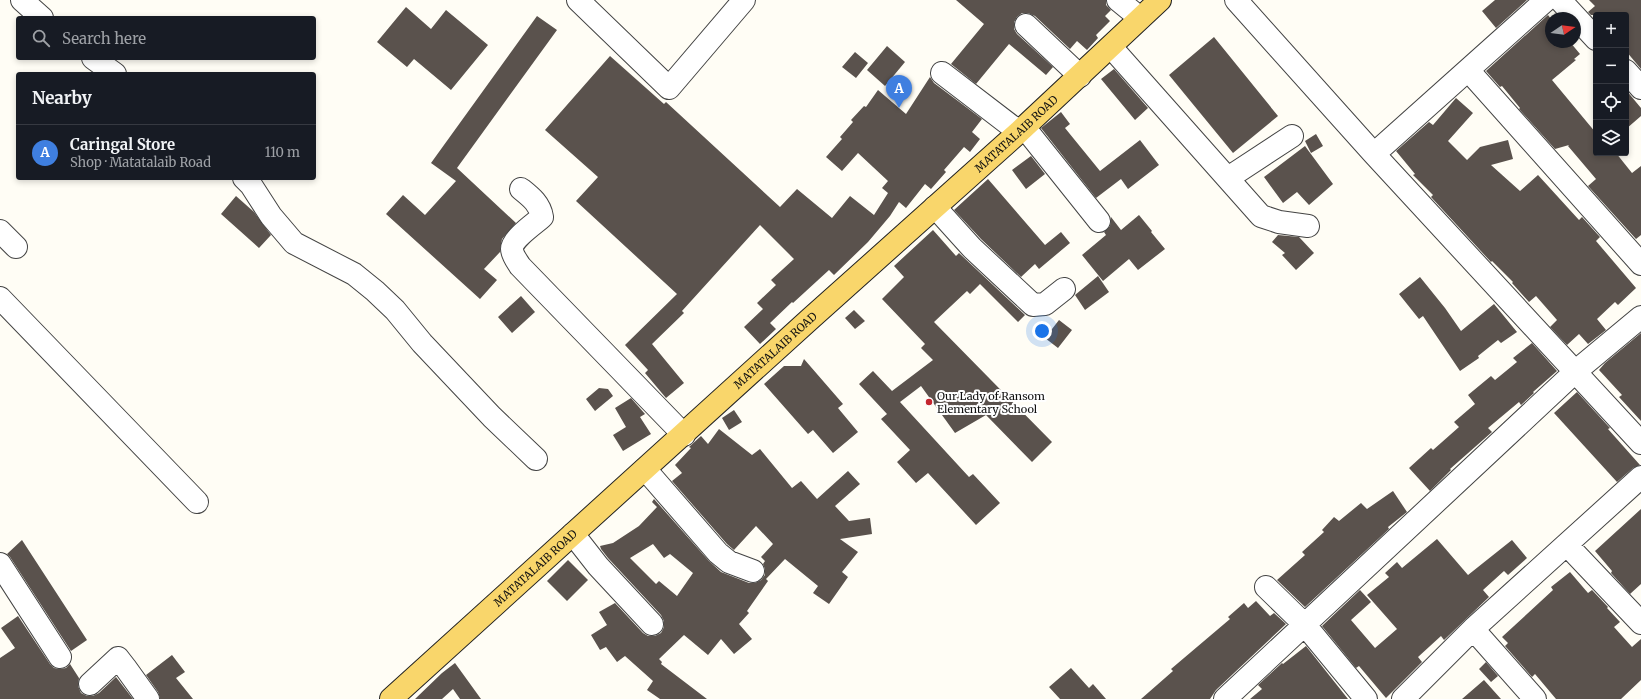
<!DOCTYPE html>
<meta charset="utf-8">
<style>
body{margin:0;font-family:Merriweather,serif;background:#20242c;color:#f1f3f6}
.controls{position:absolute;right:12px;top:12px;display:grid;overflow:hidden;border-radius:4px;box-shadow:0 2px 6px #0003}
.controls button{width:36px;height:36px;display:grid;place-items:center;padding:0;border:0;border-bottom:1px solid #363941;background:#171b24;color:#f1f3f6;font:20px sans-serif}
.compass{position:absolute;left:1545px;top:12px;width:36px;height:36px;border-radius:50%;background:#171b24;box-shadow:0 2px 6px #0003;rotate:77deg}
.you{position:absolute;left:1042px;top:331px;width:14px;height:14px;margin:-10px;border:3px solid #fff;border-radius:50%;background:#1a73e8;box-shadow:0 0 0 6px #1a73e833}
.badge{display:grid;place-items:center;width:26px;height:26px;border-radius:50%;background:#0b8043;color:#fff;font-size:13px;font-weight:700}
.pin{position:absolute;translate:-50% -33px;filter:drop-shadow(0 1px 2px #0008)}
.pin::after{content:'';position:absolute;top:21px;width:14px;height:12px;background:inherit;clip-path:polygon(0 0,100% 0,50% 100%)}
.list{margin:0;padding:0;list-style:none}
h2{display:flex;justify-content:space-between;align-items:center;height:52px;margin:0;padding:0 16px;font-size:17px}
h2 small{font-size:13px;font-weight:400;color:#9ea1a6}
.list li{display:grid;grid-template-columns:26px 1fr auto;gap:12px;align-items:center;box-sizing:border-box;height:56px;padding:0 16px;border-top:1px solid #363941}
.list b{display:block;font-size:15px;white-space:nowrap}
.list p{margin:0;font-size:13px;white-space:nowrap;color:#9ea1a6}
.list em{font-size:13px;font-style:normal;color:#9ea1a6}
.icon{flex:none;width:22px;height:22px;fill:none;stroke:currentColor;stroke-width:2;stroke-linecap:round;stroke-linejoin:round}
.map{position:relative;flex:none;width:1641px;height:699px;overflow:hidden}
.search{position:absolute;background:#171b24;box-shadow:0 2px 6px #0003;left:16px;top:16px;width:300px;height:44px;display:flex;align-items:center;gap:10px;box-sizing:border-box;padding:0 14px;border-radius:4px;color:#9ea1a6;font-size:15px}
.panel{position:absolute;background:#171b24;box-shadow:0 2px 6px #0003;left:16px;top:72px;width:300px;height:108px;border-radius:4px}
.map>svg:first-child{display:block}
.building{fill:#5a524d;fill-rule:evenodd}
.lines{fill:none;stroke-linecap:round;stroke-linejoin:round}
.minor-casing{stroke:#444;stroke-width:24}
.major-casing{stroke:#222;stroke-width:24}
.minor{stroke:#fff;stroke-width:22}
.major{stroke:#f9d66b;stroke-width:22}
.poi-dot{fill:#c4262e;stroke:#fff;stroke-width:1.5}
.labels{text-anchor:middle;stroke-width:4;stroke-linejoin:round;paint-order:stroke}
.street-label{font-size:11px;fill:#111;stroke:#fff}
.poi-label{font-size:11px;fill:#111;stroke:#fff;text-anchor:start}
</style>
<div class="map">
<svg width="1641" height="699" viewBox="0 0 1641 699">
<rect width="100%" height="100%" fill="#fffdf5"/>
<!-- building -->
<path class="building" d="M 956,0 L 1106,0 L 1106,5 L 1111,10 L 1105,16 L 1110,21 L 1096,35 L 1098,38 L 1087,50 L 1077,41 L 1070,49 L 1035,16 L 1028,13 L 1022,13 L 1017,17 L 1014,22 L 1014,29 L 1017,34 L 1053,67 L 1046,75 L 1009,44 L 976,84 L 951,64 L 984,24 Z
M 1495,0 L 1527,0 L 1496,28 L 1482,11 Z
M 1589,0 L 1641,0 L 1641,69 L 1626,51 L 1626,15 L 1591,15 L 1588,12 L 1595,6 Z
M 406,7 L 431,29 L 446,10 L 488,45 L 451,90 L 414,59 L 407,67 L 377,42 Z
M 1548,15 L 1551,19 L 1551,42 L 1570,42 L 1580,54 L 1574,59 L 1576,60 L 1552,80 L 1596,133 L 1596,153 L 1616,153 L 1632,173 L 1641,166 L 1641,235 L 1636,239 L 1588,186 L 1596,179 L 1568,146 L 1569,145 L 1555,149 L 1519,109 L 1520,108 L 1502,86 L 1500,87 L 1486,71 Z
M 537,16 L 557,30 L 457,168 L 516,223 L 502,239 L 500,252 L 484,269 L 497,280 L 480,299 L 386,214 L 403,195 L 425,215 L 456,181 L 431,163 Z
M 1214,37 L 1278,116 L 1233,153 L 1169,75 Z
M 887,46 L 905,62 L 885,86 L 867,70 Z
M 855,52 L 868,63 L 856,78 L 842,67 Z
M 610,56 L 664,104 L 666,102 L 780,207 L 797,189 L 832,218 L 850,196 L 874,215 L 888,193 L 882,188 L 888,181 L 858,153 L 842,171 L 826,157 L 842,139 L 840,137 L 853,122 L 851,120 L 864,106 L 866,107 L 878,90 L 906,114 L 930,77 L 934,83 L 982,119 L 972,132 L 980,139 L 970,152 L 964,147 L 944,170 L 946,172 L 931,189 L 925,184 L 906,208 L 899,202 L 890,216 L 868,242 L 834,275 L 829,270 L 793,303 L 792,302 L 770,323 L 776,329 L 760,344 L 744,327 L 763,309 L 757,303 L 776,285 L 771,280 L 794,259 L 760,225 L 682,311 L 684,313 L 652,344 L 684,383 L 666,398 L 645,373 L 648,370 L 625,345 L 677,294 L 576,201 L 598,177 L 545,130 Z
M 1114,69 L 1148,108 L 1135,120 L 1101,79 Z
M 1626,90 L 1641,108 L 1641,116 L 1626,129 Z
M 1456,98 L 1473,113 L 1448,141 L 1467,160 L 1480,147 L 1508,140 L 1513,159 L 1491,165 L 1520,191 L 1538,175 L 1579,220 L 1582,217 L 1600,237 L 1596,241 L 1636,288 L 1618,305 L 1615,302 L 1597,319 L 1606,330 L 1588,344 L 1579,334 L 1567,345 L 1550,327 L 1557,320 L 1536,296 L 1529,302 L 1512,283 L 1513,282 L 1492,261 L 1491,262 L 1431,197 L 1433,195 L 1413,175 L 1415,174 L 1396,151 L 1429,122 L 1433,125 Z
M 1061,112 L 1070,124 L 1065,128 L 1100,171 L 1140,140 L 1159,165 L 1128,189 L 1121,179 L 1096,198 L 1041,128 Z
M 1316,134 L 1323,146 L 1311,153 L 1305,141 Z
M 1305,146 L 1333,184 L 1309,205 L 1297,192 L 1283,203 L 1264,177 Z
M 1031,156 L 1045,174 L 1026,189 L 1012,170 Z
M 988,179 L 1045,245 L 1061,232 L 1070,243 L 1039,269 L 1035,264 L 1021,277 L 981,239 L 954,210 Z
M 236,196 L 254,212 L 271,235 L 259,248 L 221,214 Z
M 1139,215 L 1152,231 L 1151,232 L 1165,249 L 1138,270 L 1129,259 L 1103,281 L 1082,255 L 1106,235 L 1104,232 L 1110,226 L 1111,217 L 1121,230 Z
M 933,230 L 956,256 L 959,253 L 1025,315 L 1018,322 L 980,284 L 970,294 L 967,291 L 934,322 L 1052,442 L 1032,462 L 986,415 L 955,433 L 921,386 L 900,402 L 969,477 L 973,474 L 1000,503 L 976,525 L 928,473 L 916,483 L 897,462 L 910,450 L 881,419 L 887,414 L 859,384 L 873,371 L 892,391 L 933,360 L 921,348 L 925,344 L 882,299 L 904,277 L 894,266 Z
M 1278,235 L 1299,237 L 1314,253 L 1296,270 L 1282,255 L 1285,253 L 1272,242 Z
M 1098,276 L 1109,292 L 1085,310 L 1075,295 Z
M 1420,277 L 1445,308 L 1461,331 L 1494,304 L 1517,332 L 1501,343 L 1498,340 L 1478,356 L 1479,358 L 1460,371 L 1423,316 L 1419,319 L 1399,294 Z
M 521,296 L 535,312 L 512,333 L 498,317 Z
M 854,310 L 865,321 L 855,329 L 845,318 Z
M 1059,320 L 1072,330 L 1058,348 L 1045,338 Z
M 1641,333 L 1641,421 L 1619,397 L 1622,395 L 1599,370 L 1605,363 Z
M 1532,343 L 1557,371 L 1533,392 L 1534,393 L 1521,405 L 1519,402 L 1488,428 L 1492,432 L 1450,469 L 1451,470 L 1430,491 L 1409,468 L 1431,448 L 1433,450 L 1459,427 L 1454,422 L 1475,404 L 1468,395 L 1491,376 L 1495,380 L 1517,362 L 1513,358 Z
M 804,359 L 843,404 L 838,408 L 858,432 L 833,453 L 813,430 L 808,434 L 764,384 L 784,366 L 801,366 Z
M 599,388 L 608,389 L 613,396 L 595,411 L 586,399 Z
M 1577,392 L 1610,428 L 1608,429 L 1640,465 L 1633,468 L 1617,482 L 1554,413 Z
M 631,398 L 645,414 L 640,417 L 651,434 L 623,451 L 613,435 L 626,427 L 615,408 Z
M 734,410 L 742,422 L 729,430 L 722,418 Z
M 719,429 L 752,455 L 760,449 L 792,488 L 801,481 L 817,499 L 848,471 L 860,484 L 835,506 L 849,521 L 870,518 L 872,534 L 840,539 L 858,552 L 842,572 L 848,577 L 829,604 L 813,593 L 818,586 L 785,559 L 766,579 L 768,581 L 747,611 L 749,613 L 739,624 L 752,639 L 734,654 L 721,639 L 708,655 L 684,635 L 659,659 L 662,662 L 661,664 L 707,699 L 660,699 L 647,690 L 653,681 L 625,656 L 617,662 L 606,647 L 600,650 L 591,635 L 607,625 L 599,612 L 615,603 L 643,633 L 648,636 L 655,636 L 661,633 L 664,627 L 664,621 L 661,615 L 608,558 L 601,549 L 600,546 L 613,543 L 639,526 L 657,507 L 652,502 L 654,499 L 709,561 L 721,572 L 749,583 L 755,583 L 761,580 L 765,575 L 765,569 L 763,564 L 765,561 L 761,557 L 773,544 L 756,526 L 734,550 L 727,544 L 672,481 L 682,473 L 675,465 L 691,448 L 689,447 L 701,436 L 708,444 ZM 653,544 L 664,558 L 670,554 L 693,573 L 677,596 L 659,581 L 656,584 L 630,558 Z
M 1393,491 L 1407,512 L 1388,527 L 1389,529 L 1305,607 L 1277,580 L 1305,555 L 1302,552 L 1324,532 L 1322,530 L 1334,517 L 1339,521 L 1361,503 L 1367,509 Z
M 1641,509 L 1641,584 L 1630,594 L 1611,573 L 1612,571 L 1595,551 Z
M 1437,539 L 1468,575 L 1512,540 L 1527,558 L 1508,575 L 1504,571 L 1483,590 L 1489,597 L 1444,640 L 1441,636 L 1418,657 L 1422,662 L 1386,698 L 1359,666 L 1356,668 L 1322,626 L 1360,590 L 1371,602 L 1351,620 L 1375,648 L 1397,629 L 1367,595 L 1389,577 L 1385,573 L 1397,562 L 1402,568 Z
M 22,540 L 87,640 L 71,651 L 10,557 L 7,554 Z
M 568,560 L 588,580 L 567,601 L 547,581 Z
M 1570,572 L 1588,593 L 1592,590 L 1608,607 L 1607,608 L 1620,622 L 1614,627 L 1632,647 L 1641,639 L 1641,680 L 1621,699 L 1556,699 L 1535,674 L 1532,677 L 1505,646 L 1508,643 L 1502,637 L 1553,590 L 1551,587 Z
M 1256,601 L 1270,616 L 1274,613 L 1286,624 L 1216,690 L 1210,699 L 1141,699 L 1173,671 L 1171,669 L 1230,619 L 1228,617 L 1244,603 L 1248,608 Z
M 18,616 L 50,664 L 54,668 L 60,669 L 66,668 L 70,664 L 79,678 L 78,686 L 81,693 L 87,696 L 93,696 L 99,693 L 116,677 L 133,699 L 0,699 L 0,658 L 15,648 L 1,628 Z
M 1306,646 L 1348,699 L 1250,699 L 1262,689 L 1258,685 L 1282,663 L 1283,664 Z
M 172,655 L 185,672 L 176,678 L 193,699 L 160,699 L 158,692 L 146,675 Z
M 1486,662 L 1498,676 L 1491,682 L 1479,669 Z
M 455,663 L 481,699 L 460,699 L 453,689 L 442,699 L 415,699 L 442,673 Z
M 1071,668 L 1089,688 L 1093,684 L 1106,699 L 1060,699 L 1049,687 Z
M 1484,680 L 1501,699 L 1462,699 Z"/>
<g class="lines">
<defs>
<path id="minor" d="M 22,0 L 42,18
M 578,0 L 669,88 L 744,0
M 1118,0 L 1140,18
M 1236,0 L 1374,154 L 1641,443
M 1560,0 L 1596,39
M 1026,25 L 1080,76
M 1111,47 L 1261,216 L 1279,222 L 1308,226
M 93,58 L 115,74
M 1468,70 L 1641,264
M 1626,71 L 1641,88
M 942,73 L 1019,132
M 1024,127 L 1099,221
M 1374,154 L 1546,0
M 244,178 L 251,185 L 271,216 L 294,243 L 354,274 L 375,291 L 395,310 L 422,343 L 492,417 L 536,459
M 1228,178 L 1292,136
M 521,189 C 531,197 540,204 542,217 C 534,224 512,239 512,249 C 512,255 517,261 520,266 L 684,435
M 935,207 L 972,248 L 1033,305 L 1045,304 L 1064,289
M 0,231 L 16,247
M 0,298 L 197,502
M 645,469 L 718,553 L 729,562 L 753,571
M 573,534 L 598,566 L 652,624
M 1567,545 L 1641,623
M 0,564 L 60,657
M 1266,587 L 1305,625 L 1366,699
M 1473,629 L 1535,699
M 90,684 L 118,658 L 125,667 L 148,699
M 1225,699 L 1576,371 L 1641,317
M 1403,699 L 1473,629 L 1641,477"/>
<g id="major">
<path id="s1" d="M 391,699 L 810,319 L 1019,132 L 1160,0"/>
</g>
</defs>
<!-- minor casing -->
<use href="#minor" class="minor-casing"/>
<!-- major casing -->
<use href="#major" class="major-casing"/>
<!-- minor -->
<use href="#minor" class="minor"/>
<!-- major -->
<use href="#major" class="major"/>
</g>
<!-- markers -->
<circle class="poi-dot" cx="929" cy="402" r="4"/>
<g class="labels">
<!-- street labels -->
<g class="street-label">
<text dy="4" stroke="none"><textPath href="#s1" startOffset="843">MATATALAIB ROAD</textPath></text>
<text dy="4" stroke="none"><textPath href="#s1" startOffset="519">MATATALAIB ROAD</textPath></text>
<text dy="4" stroke="none"><textPath href="#s1" startOffset="195">MATATALAIB ROAD</textPath></text>
</g>
<!-- poi labels -->
<g class="poi-label">
<text x="937" y="400">Our Lady of Ransom<tspan x="937" dy="13">Elementary School</tspan></text>
</g>
</g>
</svg>
<div class="controls">
<button>+</button>
<button>−</button>
<button><svg class="icon" aria-label="locate" viewBox="0 0 24 24"><circle cx="12" cy="12" r="6"/><path d="M12 2v4M12 18v4M2 12h4M18 12h4"/></svg></button>
<button><svg class="icon" aria-label="layers" viewBox="0 0 24 24"><path d="M12 4l9 5-9 5-9-5zM3 14l9 5 9-5"/></svg></button>
</div>
<svg class="compass" viewBox="-18 -18 36 36"><path d="M0-13l5 13h-10z" fill="#e53935"/><path d="M0 13l5-13h-10z" fill="#9ea1a6"/></svg>
<div class="you"></div>
<div class="pin badge" style="left:899px;top:108px;background:#3f7fe0">A</div>
<div class="search"><svg class="icon" aria-label="search" viewBox="0 0 24 24"><circle cx="10" cy="10" r="6"/><path d="M15 15l6 6"/></svg>Search here</div>
<section class="panel">
<h2>Nearby<small></small></h2>
<ul class="list">
<li><span class="badge" style="background:#3f7fe0">A</span><div><b>Caringal Store</b><p>Shop · Matatalaib Road</p></div><em>110 m</em></li>
</ul>
</section>
</div>
